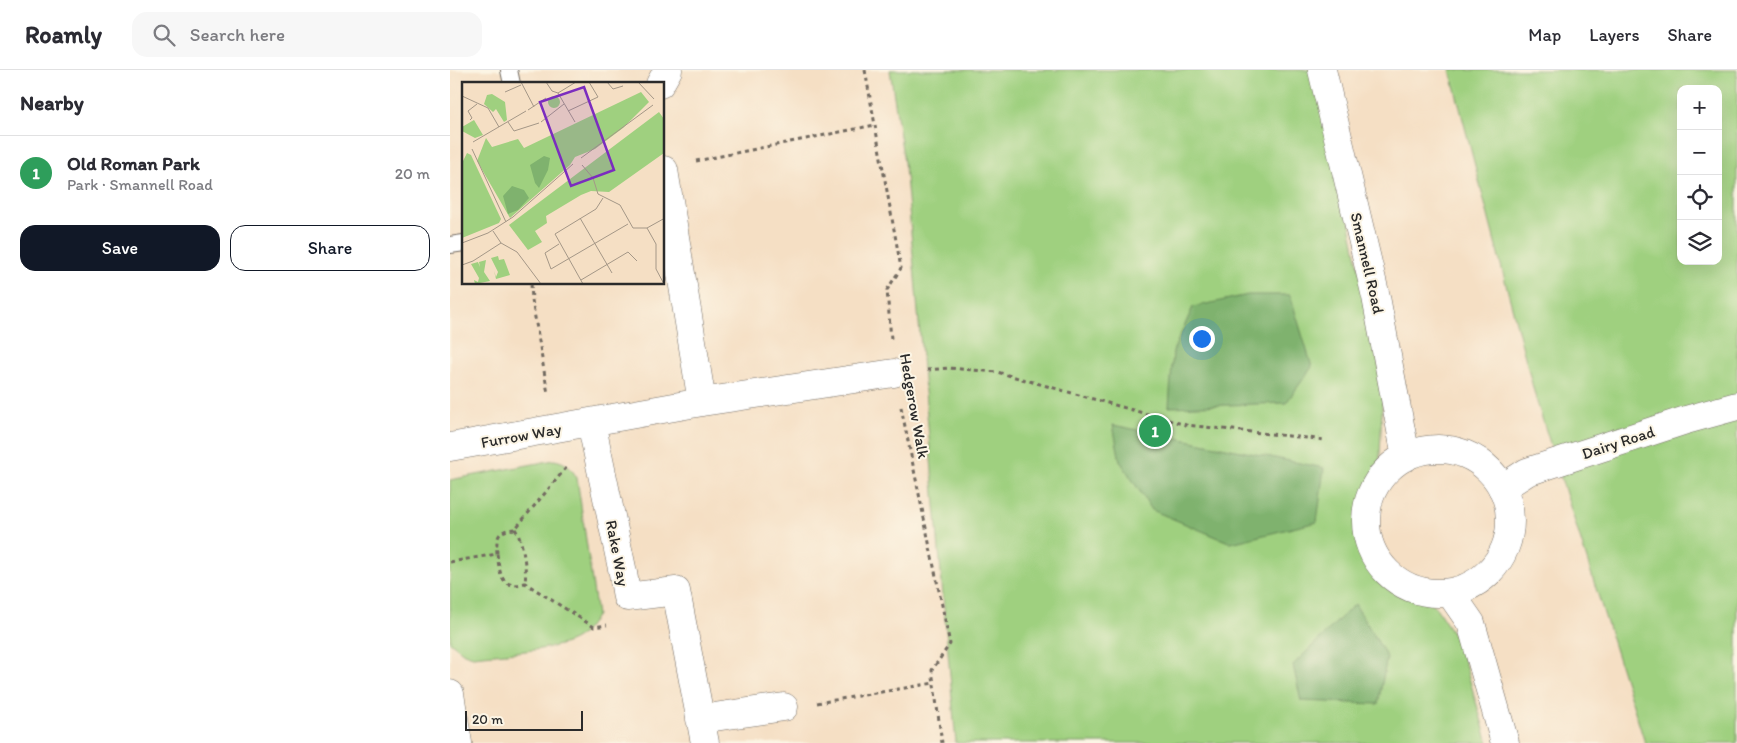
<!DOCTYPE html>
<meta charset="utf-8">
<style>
body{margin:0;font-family:Itim,sans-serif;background:#f7f7f7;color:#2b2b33}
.controls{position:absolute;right:15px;top:15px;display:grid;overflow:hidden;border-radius:10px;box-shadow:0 5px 20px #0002}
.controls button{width:45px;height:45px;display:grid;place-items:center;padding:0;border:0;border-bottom:1px solid #e1e1e2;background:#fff;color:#2b2b33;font:25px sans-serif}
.scale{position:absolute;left:15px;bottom:12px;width:118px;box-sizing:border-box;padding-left:5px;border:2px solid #2b2b2b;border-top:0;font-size:14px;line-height:18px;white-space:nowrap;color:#2b2b2b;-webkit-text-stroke:4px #fcf5e5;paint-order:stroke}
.you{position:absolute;left:751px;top:268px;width:18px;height:18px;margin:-12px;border:4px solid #fff;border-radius:50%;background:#1a73e8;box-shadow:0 0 0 8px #1a73e833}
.badge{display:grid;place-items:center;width:32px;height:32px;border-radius:50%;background:#111827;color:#fff;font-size:16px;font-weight:700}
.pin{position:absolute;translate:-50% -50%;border:2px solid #fff;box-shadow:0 1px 5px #0006}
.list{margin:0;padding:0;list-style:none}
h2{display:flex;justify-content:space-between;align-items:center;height:65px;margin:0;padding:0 20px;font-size:21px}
h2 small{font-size:16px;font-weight:400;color:#7c7c81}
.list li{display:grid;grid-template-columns:32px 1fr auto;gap:15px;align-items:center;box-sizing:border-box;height:75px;padding:0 20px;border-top:1px solid #e1e1e2}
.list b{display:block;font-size:19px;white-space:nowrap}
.list p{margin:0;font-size:16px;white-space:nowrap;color:#7c7c81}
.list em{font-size:16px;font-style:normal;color:#7c7c81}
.actions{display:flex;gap:10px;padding:15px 20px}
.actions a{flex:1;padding:11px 0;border:1px solid #111827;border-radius:15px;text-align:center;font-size:18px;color:#111827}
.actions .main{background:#111827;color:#fff}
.icon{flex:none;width:28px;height:28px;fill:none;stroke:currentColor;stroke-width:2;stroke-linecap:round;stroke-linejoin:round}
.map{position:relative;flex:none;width:1287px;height:673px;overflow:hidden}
header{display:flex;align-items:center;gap:30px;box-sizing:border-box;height:70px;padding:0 25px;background:#fff;border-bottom:1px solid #e1e1e2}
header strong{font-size:24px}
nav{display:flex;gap:28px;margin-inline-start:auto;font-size:18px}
.search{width:350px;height:45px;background:#f7f7f7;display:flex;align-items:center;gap:12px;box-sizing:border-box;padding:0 18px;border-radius:15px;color:#7c7c81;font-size:19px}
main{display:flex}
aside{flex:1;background:#fff}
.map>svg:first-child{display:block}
.green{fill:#9fd07f;stroke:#657e55;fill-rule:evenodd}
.forest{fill:#7fb26e;stroke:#556e4c}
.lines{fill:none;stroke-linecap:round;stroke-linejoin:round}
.service-casing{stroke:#726a61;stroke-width:18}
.minor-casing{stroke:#726a61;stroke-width:29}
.tertiary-casing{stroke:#726a61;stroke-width:29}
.path{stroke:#726a61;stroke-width:3;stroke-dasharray:4 4;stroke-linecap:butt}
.service{stroke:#fff;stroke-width:16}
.minor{stroke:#fff;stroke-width:28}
.tertiary{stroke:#fff;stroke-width:28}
.labels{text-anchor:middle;stroke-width:4;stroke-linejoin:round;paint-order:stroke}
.street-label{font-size:16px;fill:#2b2b2b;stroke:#fcf5e5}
.inset-road{fill:none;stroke:#a49787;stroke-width:1}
.view{fill:#7b2cbf;fill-opacity:0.15;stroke:#7b2cbf;stroke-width:2.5}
.inset-edge{fill:none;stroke:#2b2b2b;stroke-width:2.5}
</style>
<header>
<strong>Roamly</strong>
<div class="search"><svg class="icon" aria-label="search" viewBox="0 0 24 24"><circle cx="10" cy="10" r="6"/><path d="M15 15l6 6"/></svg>Search here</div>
<nav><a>Map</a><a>Layers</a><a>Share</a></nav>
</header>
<main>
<aside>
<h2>Nearby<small></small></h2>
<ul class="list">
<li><span class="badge" style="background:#2e9e5b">1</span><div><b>Old Roman Park</b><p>Park · Smannell Road</p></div><em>20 m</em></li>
</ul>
<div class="actions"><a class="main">Save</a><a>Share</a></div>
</aside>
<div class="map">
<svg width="1287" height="673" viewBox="0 0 1287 673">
<rect width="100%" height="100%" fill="#fcf5e5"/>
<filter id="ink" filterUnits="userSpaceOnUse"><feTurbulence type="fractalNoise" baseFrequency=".02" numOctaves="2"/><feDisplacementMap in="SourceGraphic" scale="10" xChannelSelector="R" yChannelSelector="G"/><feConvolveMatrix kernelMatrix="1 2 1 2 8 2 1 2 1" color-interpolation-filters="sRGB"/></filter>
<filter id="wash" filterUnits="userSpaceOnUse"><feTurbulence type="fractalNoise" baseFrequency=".0096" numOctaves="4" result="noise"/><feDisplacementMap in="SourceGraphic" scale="20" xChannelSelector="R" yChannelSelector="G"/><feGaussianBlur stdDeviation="1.12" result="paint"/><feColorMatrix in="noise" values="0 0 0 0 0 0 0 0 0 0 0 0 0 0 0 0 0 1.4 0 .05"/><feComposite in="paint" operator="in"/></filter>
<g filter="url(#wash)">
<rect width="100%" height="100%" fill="#f5dfc4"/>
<!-- green -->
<path class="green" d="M 440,0 L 868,0 L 933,315 L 929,408 L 923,436 L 923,467 L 935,497 L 985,536 L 1009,573 L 1038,673 L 506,673 L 456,106 Z
M 1000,0 L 1287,0 L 1287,673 L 1195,673 L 1086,329 ZM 1231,19 L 1268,19 L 1268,191 L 1231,191 Z
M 104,390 C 117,392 121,398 127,408 L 147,545 C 141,554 136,562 127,568 C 108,581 48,583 23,586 L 14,583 L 0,572 L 0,410 Z"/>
<!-- forest -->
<path class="forest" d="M 798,225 L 840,225 L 862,297 L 836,333 L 719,337 L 723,281 L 743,237 Z
M 663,355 L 874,398 L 867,452 L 781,473 L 702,440 L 670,391 Z
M 905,534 L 937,587 L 928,634 L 851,631 L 843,595 Z"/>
</g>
<g filter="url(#ink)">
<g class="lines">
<defs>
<path id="service" d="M 59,0 L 62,14
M 0,175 L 14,173"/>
<path id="minor" d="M 210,14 L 218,0
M 214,100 L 252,332
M 141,352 L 173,503 L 177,527 L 226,521 L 255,673
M 0,377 L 252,332 L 444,303
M 1052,418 L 1077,402 L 1236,350 L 1287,336
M 0,624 L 8,673
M 250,649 L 334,637"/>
<path id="tertiary" d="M 872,0 L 926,227 L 956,387
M916 451a72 72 0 1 1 144 0a72 72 0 1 1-144 0Z
M 1001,524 L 1021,553 L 1055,673"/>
</defs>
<!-- service casing -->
<use href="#service" class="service-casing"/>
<!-- minor casing -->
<use href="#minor" class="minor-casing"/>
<!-- tertiary casing -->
<use href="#tertiary" class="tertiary-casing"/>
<!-- path -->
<path class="path" d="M 415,0 L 451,198 L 437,220 L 441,269
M 246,91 L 425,55
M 81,214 L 82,230 L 98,324
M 477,300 L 499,298 L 547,302 L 736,355 L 876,370
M 451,337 L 500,574 L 482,600 L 492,673
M 65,459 C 73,470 77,500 75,513
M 47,484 C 50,502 50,521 75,513 L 144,557 L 157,555
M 0,492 L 47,484 C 46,468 47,460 65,459 L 116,398
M 367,633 L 484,613"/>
<!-- service -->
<use href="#service" class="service"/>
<!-- minor -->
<use href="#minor" class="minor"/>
<!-- tertiary -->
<use href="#tertiary" class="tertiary"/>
</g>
</g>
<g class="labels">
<!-- street labels -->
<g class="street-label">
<text transform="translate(918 193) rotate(77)" y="6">Smannell Road</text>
<text transform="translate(465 336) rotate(80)" y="6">Hedgerow Walk</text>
<text transform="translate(71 365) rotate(-10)" y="6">Furrow Way</text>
<text transform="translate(1168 372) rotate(-18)" y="6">Dairy Road</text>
<text transform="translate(168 483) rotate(79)" y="6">Rake Way</text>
</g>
</g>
<!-- overview -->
<g transform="translate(12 12)">
<rect width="202" height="202" fill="#f5dfc4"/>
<path d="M 179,10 L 187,20 L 161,46 L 133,67 L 113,75 L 108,83 L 48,136 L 15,79 L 24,56 L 30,65 L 56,57 L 62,66 ZM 30,12 L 43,20 L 45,38 L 42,40 L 34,27 L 31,30 L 22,22 L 25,13 ZM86 20a6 6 0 1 1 12 0a6 6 0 1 1-12 0ZM 197,30 L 202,37 L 202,71 L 147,110 L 129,109 L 119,113 L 84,134 L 85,141 L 73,149 L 80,160 L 66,168 L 47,143 ZM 12,38 L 21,53 L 13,56 L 0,49 L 0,45 ZM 5,71 L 9,73 L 39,137 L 37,141 L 0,156 L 0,81 ZM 36,174 L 37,178 L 42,177 L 48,193 L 34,197 L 32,189 L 34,195 L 36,190 L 29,176 ZM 24,178 L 22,190 L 28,199 L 13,202 L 12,198 L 16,200 L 17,196 L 9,182 L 16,180 L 18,185 L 17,180 Z" fill="#9fd07f"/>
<path d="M 82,74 L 88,76 L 86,88 L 77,106 L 73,101 L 68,83 ZM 50,104 L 62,108 L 67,116 L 56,128 L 46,132 L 41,114 Z" fill="#7fb26e"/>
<path class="inset-road" d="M 59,0 L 72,25M 84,0 L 90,9 L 96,11M 145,0 L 151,7 L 161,4M 176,0 L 192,17M 43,10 L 59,3M 96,11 L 113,40M 96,11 L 114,0M 0,14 L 26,26 L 37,45M 66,28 L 84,16M 106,29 L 136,15 L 127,0M 8,38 L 10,36 L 6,29 L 15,22M 46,40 L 52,49 L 77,41M 79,40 L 102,22M 11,60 L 64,29M 10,67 L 44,140M 119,76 L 191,23M 120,83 L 131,96 L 136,112 L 158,123 L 171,146 L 185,146 L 203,136M 118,136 L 150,191M 185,146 L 194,162 L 194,187 L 202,202M 31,149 L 39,161 L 55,170 L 79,202M 0,161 L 26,151 L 51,135 L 111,82M 97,162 L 83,171 L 89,187 L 166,142M 0,183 L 11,179 L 39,161M 119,198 L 166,170 L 175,179M 121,202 L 93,152 L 134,127 L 141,116"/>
<path class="view" d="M 122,5 L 152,88 L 109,104 L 78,20 Z"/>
<rect width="202" height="202" class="inset-edge"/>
</g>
</svg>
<div class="controls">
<button>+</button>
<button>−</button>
<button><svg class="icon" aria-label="locate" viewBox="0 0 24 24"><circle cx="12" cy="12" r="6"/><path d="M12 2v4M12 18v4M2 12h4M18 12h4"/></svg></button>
<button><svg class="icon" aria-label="layers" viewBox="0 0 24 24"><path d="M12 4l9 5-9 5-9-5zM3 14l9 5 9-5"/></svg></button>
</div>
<div class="scale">20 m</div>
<div class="you"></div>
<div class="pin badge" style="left:705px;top:361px;background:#2e9e5b">1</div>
</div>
</main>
